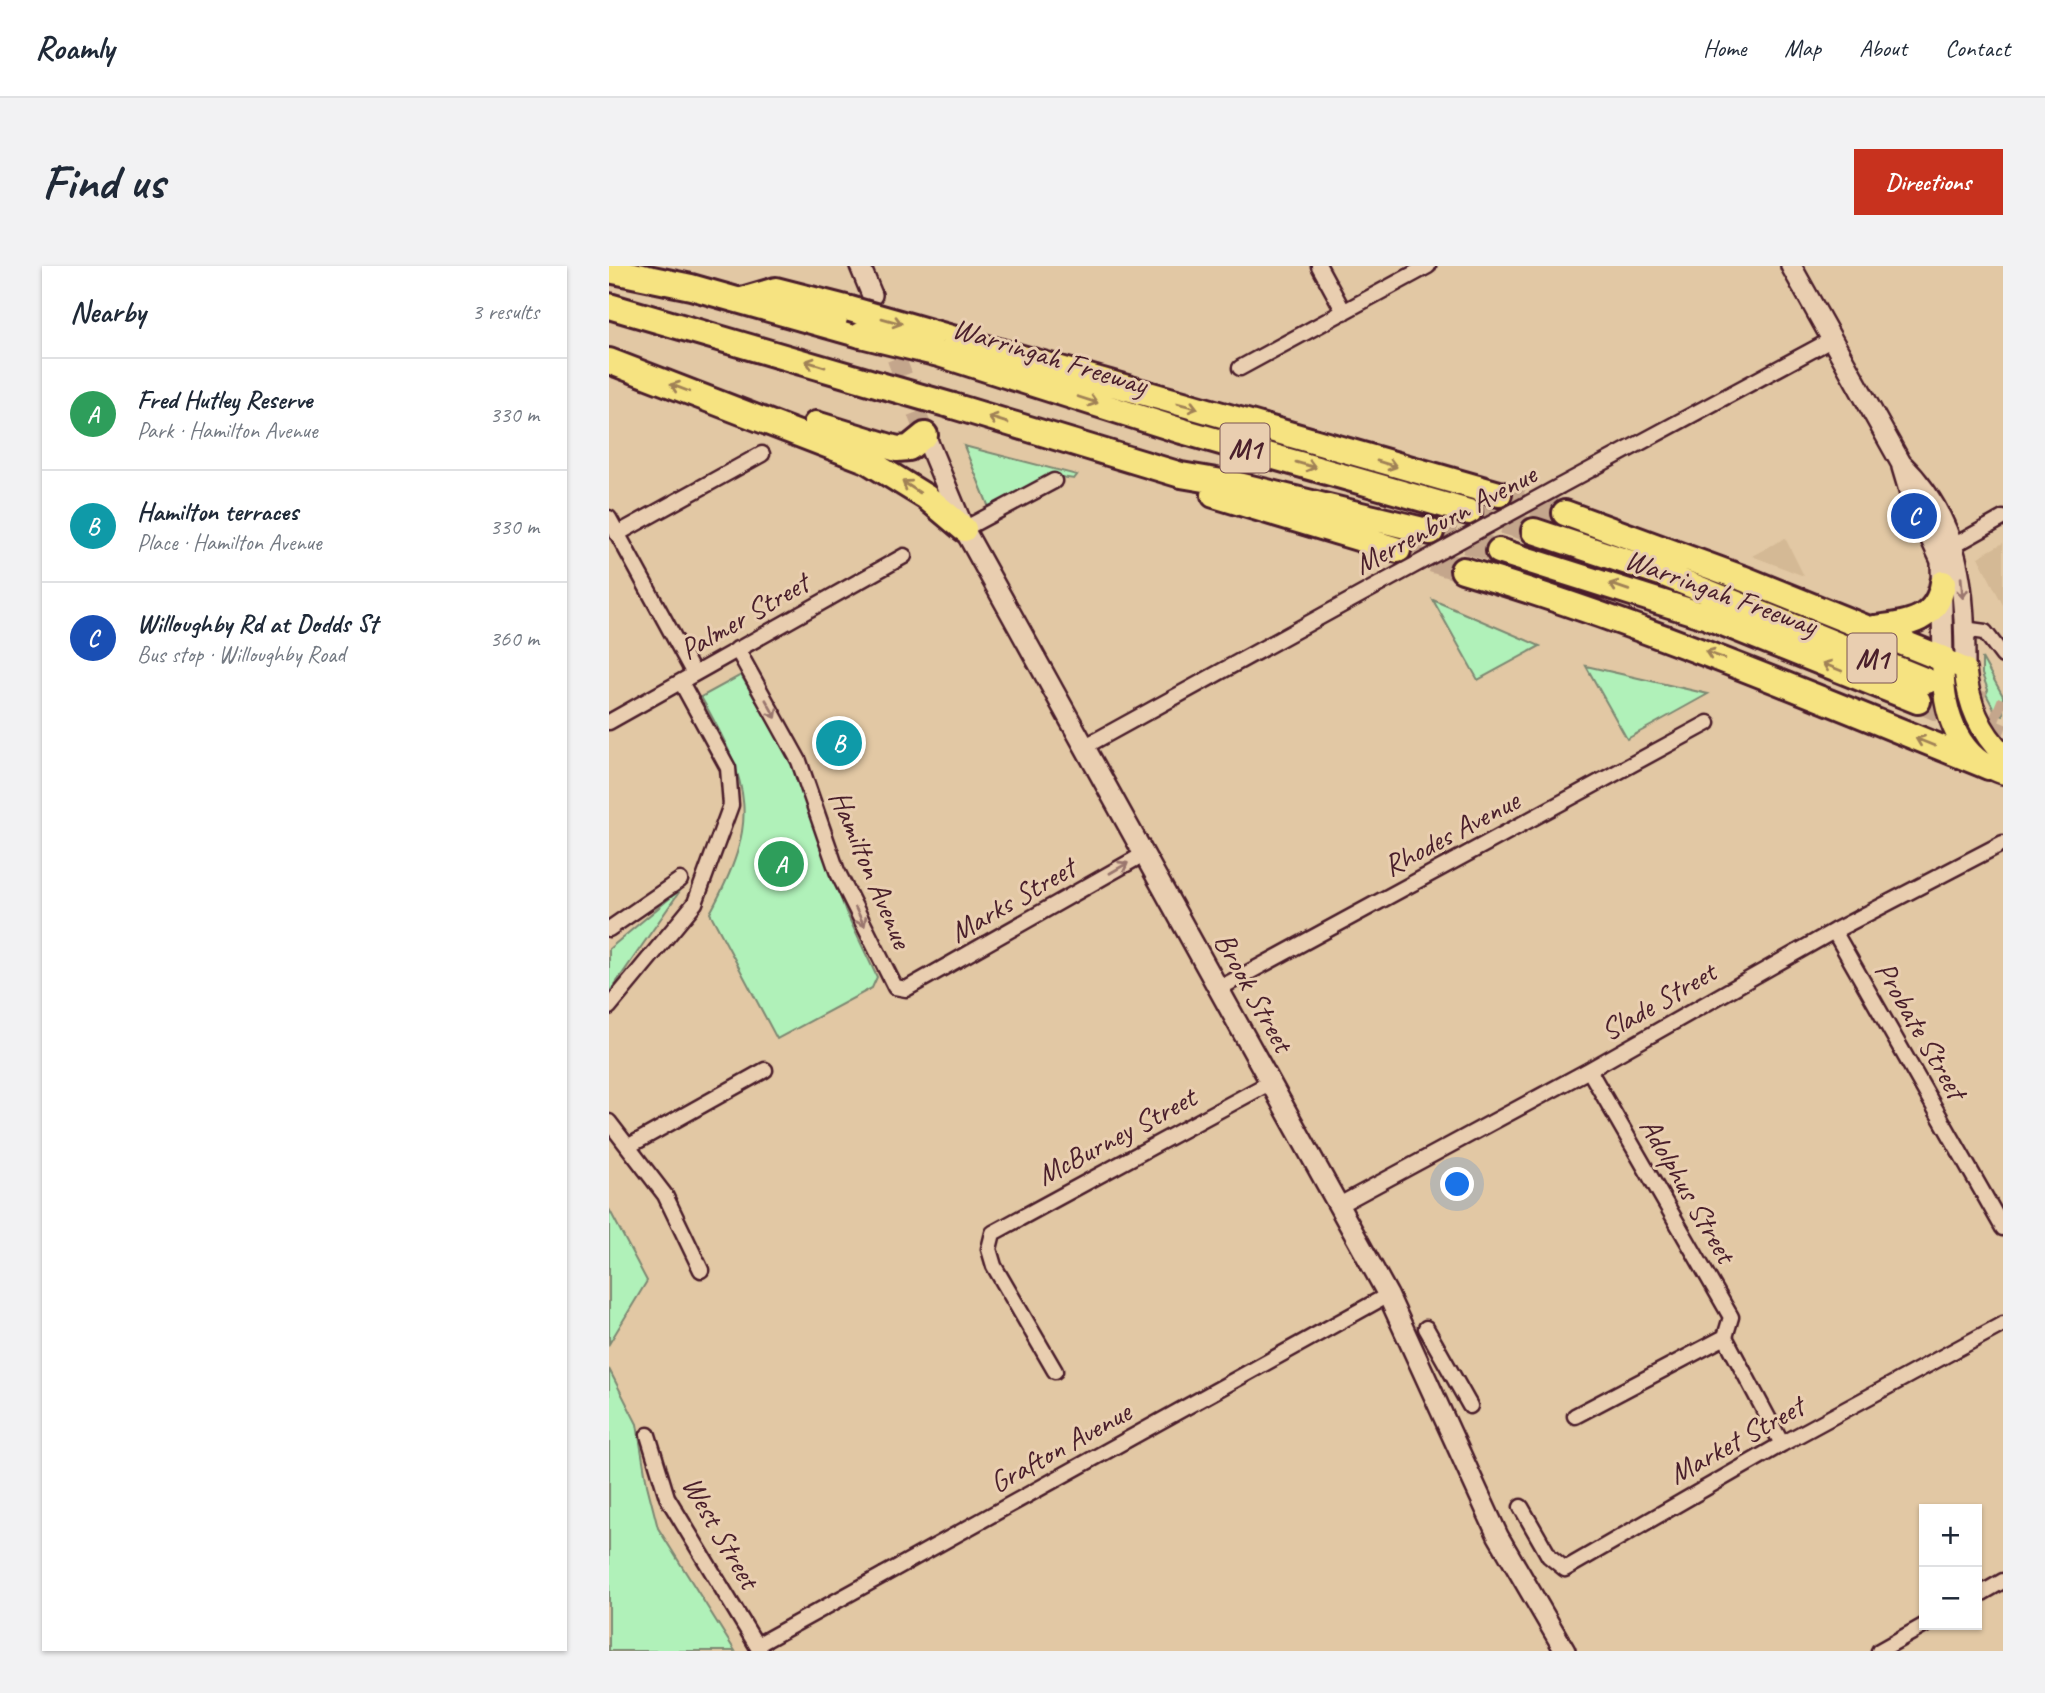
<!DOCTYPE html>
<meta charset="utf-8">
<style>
body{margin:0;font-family:Caveat,sans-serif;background:#f2f2f3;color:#1f2937}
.controls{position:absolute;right:21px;bottom:21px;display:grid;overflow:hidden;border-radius:0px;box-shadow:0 2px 5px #0004}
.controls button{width:63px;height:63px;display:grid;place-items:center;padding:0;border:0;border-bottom:2px solid #e0e1e3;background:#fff;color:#1f2937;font:35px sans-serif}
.you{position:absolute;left:849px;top:919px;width:24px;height:24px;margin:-18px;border:5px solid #fff;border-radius:50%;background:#1a73e8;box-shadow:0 0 0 10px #1a73e833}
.badge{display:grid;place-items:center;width:46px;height:46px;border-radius:50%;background:#c8321e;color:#fff;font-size:23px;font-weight:700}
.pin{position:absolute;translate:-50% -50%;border:4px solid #fff;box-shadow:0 2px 7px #0006}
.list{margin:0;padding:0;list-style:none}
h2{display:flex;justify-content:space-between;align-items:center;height:91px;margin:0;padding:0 28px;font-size:30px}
h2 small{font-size:23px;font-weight:400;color:#747a83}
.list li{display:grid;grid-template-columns:46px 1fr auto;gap:21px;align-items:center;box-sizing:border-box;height:112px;padding:0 28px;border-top:2px solid #e0e1e3}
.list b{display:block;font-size:26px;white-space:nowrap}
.list p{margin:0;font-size:23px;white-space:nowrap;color:#747a83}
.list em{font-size:23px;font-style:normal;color:#747a83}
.map{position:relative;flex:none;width:1394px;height:1385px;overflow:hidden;border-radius:0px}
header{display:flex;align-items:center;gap:42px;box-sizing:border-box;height:98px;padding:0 35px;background:#fff;border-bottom:2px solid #e0e1e3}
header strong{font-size:33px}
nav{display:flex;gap:38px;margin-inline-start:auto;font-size:24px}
.intro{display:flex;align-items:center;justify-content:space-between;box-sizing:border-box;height:168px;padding:0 42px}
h1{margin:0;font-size:49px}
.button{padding:18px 32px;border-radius:0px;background:#c8321e;color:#fff;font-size:24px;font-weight:700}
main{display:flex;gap:42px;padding:0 42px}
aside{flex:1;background:#fff;border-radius:0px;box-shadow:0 2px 5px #0004}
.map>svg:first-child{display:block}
.built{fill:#d4b995}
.green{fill:#b0f1b9;stroke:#7d8872;stroke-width:2}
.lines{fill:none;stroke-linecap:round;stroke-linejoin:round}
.secondary-tunnel{stroke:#c4a68c;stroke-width:19;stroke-dasharray:19 10;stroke-linecap:butt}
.motorway-tunnel{stroke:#c4a68c;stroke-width:24;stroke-dasharray:24 12;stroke-linecap:butt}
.minor-casing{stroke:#4a1f2b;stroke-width:19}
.secondary-casing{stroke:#4a1f2b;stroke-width:24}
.primary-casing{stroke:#4a1f2b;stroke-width:26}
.motorway-casing{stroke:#4a1f2b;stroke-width:30}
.minor{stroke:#e9ceb0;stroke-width:14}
.secondary{stroke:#e9ceb0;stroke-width:19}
.primary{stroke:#f6e381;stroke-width:21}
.motorway{stroke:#f6e381;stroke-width:24}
.minor-bridge-casing{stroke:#4a1f2b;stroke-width:19;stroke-linecap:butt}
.motorway-bridge-casing{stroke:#4a1f2b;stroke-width:30;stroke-linecap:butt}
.minor-bridge{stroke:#e9ceb0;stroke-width:14}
.motorway-bridge{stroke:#f6e381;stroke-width:24}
.oneway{stroke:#a08156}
.oneway2{stroke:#9a766e}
.labels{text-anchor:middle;stroke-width:6;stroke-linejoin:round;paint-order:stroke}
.shield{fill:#e9ceb0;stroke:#7a5453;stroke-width:2}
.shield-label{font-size:28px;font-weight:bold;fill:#4a1f2b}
.street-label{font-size:30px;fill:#4a1f2b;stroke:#e9ceb0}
</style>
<header>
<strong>Roamly</strong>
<nav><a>Home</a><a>Map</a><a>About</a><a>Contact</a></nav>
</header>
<div class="intro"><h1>Find us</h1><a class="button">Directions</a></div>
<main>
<aside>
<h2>Nearby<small>3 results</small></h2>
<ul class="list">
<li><span class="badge" style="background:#2e9e5b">A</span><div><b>Fred Hutley Reserve</b><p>Park · Hamilton Avenue</p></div><em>330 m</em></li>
<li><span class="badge" style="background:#0f9aa8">B</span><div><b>Hamilton terraces</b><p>Place · Hamilton Avenue</p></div><em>330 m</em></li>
<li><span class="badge" style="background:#1a4fb4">C</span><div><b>Willoughby Rd at Dodds St</b><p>Bus stop · Willoughby Road</p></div><em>360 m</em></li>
</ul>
</aside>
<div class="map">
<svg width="1394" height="1385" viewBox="0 0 1394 1385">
<rect width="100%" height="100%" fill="#e2c8a4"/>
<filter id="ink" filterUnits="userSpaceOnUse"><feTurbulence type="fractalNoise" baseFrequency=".0143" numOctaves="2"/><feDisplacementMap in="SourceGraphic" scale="14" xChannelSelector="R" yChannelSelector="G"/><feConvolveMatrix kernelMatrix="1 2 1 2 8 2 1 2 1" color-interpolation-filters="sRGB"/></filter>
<g filter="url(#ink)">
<!-- built -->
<path class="built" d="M 1176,272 L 1195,310 L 1143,290 Z
M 1394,277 L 1394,339 L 1369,291 Z"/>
<!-- green -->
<path class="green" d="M 355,180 L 468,209 L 465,213 L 445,210 L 381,244 Z
M 824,334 L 931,380 L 869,414 Z
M 1373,392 L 1394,430 L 1394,449 L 1386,445 L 1377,428 L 1379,424 L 1373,408 Z
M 977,400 L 1099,428 L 1018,473 Z
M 132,409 L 181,494 L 237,646 L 268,711 L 263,722 L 168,773 L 101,647 C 151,555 143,521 92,431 Z
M 73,622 L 0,727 L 0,683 Z
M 0,943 L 38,1015 L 0,1078 Z
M 0,1103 L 28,1158 L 38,1219 L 49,1262 L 126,1385 L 0,1385 Z"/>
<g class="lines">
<!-- secondary-tunnel -->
<path class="secondary-tunnel" d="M 277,65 L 316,169"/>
<!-- motorway-tunnel -->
<path class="motorway-tunnel" d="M 890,228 L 956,247
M 860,246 L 925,265
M 822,266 L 890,285
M 789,284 L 854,304
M 1318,415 L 1394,446
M 1309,435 L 1394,470"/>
<defs>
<path id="minor" d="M 710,0 L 735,46
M 631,102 L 819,0
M 951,220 L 1222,74
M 0,252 L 85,408
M 355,263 L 445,215
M 8,268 L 153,188
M 1344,280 L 1394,252
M 1355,363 L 1376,366 L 1394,390
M 128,383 L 190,495 L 228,605 L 286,721 L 297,723 L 535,588
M 0,456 L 295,290
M 475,481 L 771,318
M 0,663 L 71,614
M 1225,665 L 1394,962
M 609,723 L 1099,457
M 0,741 L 86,637 L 122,539 L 119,502 L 72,416
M 0,856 L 56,929 L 92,1004
M 20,880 L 156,804
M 730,939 L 980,804 L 1225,665 L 1394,577
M 817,1062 L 861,1140
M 1116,1071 L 1173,1178
M 446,1105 L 385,1000 L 380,983 L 384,967 L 662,816
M 966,1150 L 1116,1071 L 1122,1051 L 980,804
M 39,1169 L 58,1231 L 151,1385
M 912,1241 L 940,1290 L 956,1303 L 1173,1178 L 1394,1058
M 1368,1330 L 1394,1315
M 148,1379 L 779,1029
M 1270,1385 L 1316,1359"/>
<path id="secondary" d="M 251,0 L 263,29
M 1182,0 L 1292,197 C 1353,257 1356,323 1356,403
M 316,169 L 355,263 L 779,1029 L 889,1270 L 956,1385
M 1293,201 L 1301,228 L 1332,295 L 1334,393"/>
<path id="primary" d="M 1394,488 C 1370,465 1359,436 1356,403 L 1334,393 C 1333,440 1344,490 1394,507"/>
<path id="motorway" d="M 0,4 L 82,21 L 252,69
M 133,34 L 167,24 L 241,43
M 0,40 L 271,119
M 325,67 L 890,228
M 330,88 L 573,165 L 860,246
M 0,95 L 257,194 L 317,231 L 355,263
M 344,140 L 572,209 L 625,218 L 822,266
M 207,158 L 288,183 L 300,182 L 316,169
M 605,229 L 789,284
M 956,247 L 1133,312 L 1334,393
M 925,265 L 1052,307 L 1318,415
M 890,285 L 1099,351 L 1309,435
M 854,304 C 1036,358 1204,430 1380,501
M 1266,362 C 1299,358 1328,355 1334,317"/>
</defs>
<!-- minor casing -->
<use href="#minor" class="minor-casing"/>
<!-- secondary casing -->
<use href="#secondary" class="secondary-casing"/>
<!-- primary casing -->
<use href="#primary" class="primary-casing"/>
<!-- motorway casing -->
<use href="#motorway" class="motorway-casing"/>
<!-- minor -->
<use href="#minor" class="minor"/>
<!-- secondary -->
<use href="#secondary" class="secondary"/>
<!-- primary -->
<use href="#primary" class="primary"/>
<!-- motorway -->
<use href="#motorway" class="motorway"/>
<defs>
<path id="minor-bridge" d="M 771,318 L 951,220"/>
<path id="motorway-bridge" d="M 241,43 L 325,67
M 252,69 L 330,88
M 271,119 L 344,140"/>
</defs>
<!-- minor-bridge casing -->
<use href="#minor-bridge" class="minor-bridge-casing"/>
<!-- motorway-bridge casing -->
<use href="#motorway-bridge" class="motorway-bridge-casing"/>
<!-- minor-bridge -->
<use href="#minor-bridge" class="minor-bridge"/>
<!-- motorway-bridge -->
<use href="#motorway-bridge" class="motorway-bridge"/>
</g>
<!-- one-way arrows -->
<defs><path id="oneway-shaft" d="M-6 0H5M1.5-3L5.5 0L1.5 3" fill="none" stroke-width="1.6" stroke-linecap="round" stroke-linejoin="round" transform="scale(1.75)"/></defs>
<g class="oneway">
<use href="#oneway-shaft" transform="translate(283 55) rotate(16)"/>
<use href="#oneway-shaft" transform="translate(206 98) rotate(-163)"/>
<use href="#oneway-shaft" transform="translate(71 122) rotate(-159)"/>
<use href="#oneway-shaft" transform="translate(479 134) rotate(18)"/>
<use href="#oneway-shaft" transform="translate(579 140) rotate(15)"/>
<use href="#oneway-shaft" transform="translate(389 154) rotate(-163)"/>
<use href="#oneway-shaft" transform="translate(778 198) rotate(17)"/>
<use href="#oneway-shaft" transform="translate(697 199) rotate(16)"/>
<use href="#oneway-shaft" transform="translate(302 221) rotate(-147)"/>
<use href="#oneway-shaft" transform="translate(1010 321) rotate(-161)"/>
<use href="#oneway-shaft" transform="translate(1106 389) rotate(-160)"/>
<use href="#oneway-shaft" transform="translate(1223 401) rotate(-158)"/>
<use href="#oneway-shaft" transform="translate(1316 476) rotate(-158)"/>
</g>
<g class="oneway2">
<use href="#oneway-shaft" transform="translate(1353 322) rotate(85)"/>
<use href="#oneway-shaft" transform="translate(162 443) rotate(61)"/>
<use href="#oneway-shaft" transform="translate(510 602) rotate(-30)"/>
<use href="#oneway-shaft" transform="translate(251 651) rotate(64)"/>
</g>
</g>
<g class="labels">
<!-- shield labels -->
<g class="shield">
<rect x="611.5" y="157.5" width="49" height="49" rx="5"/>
<rect x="1238.5" y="367.5" width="49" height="49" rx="5"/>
</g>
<g class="shield-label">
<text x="636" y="192">M1</text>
<text x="1263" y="402">M1</text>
</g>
<!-- street labels -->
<g class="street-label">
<text transform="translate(441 90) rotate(17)" y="10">Warringah Freeway</text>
<text transform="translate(836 253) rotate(-28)" y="10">Merrenburn Avenue</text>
<text transform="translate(1112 326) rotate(20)" y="10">Warringah Freeway</text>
<text transform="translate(135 350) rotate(-30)" y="10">Palmer Street</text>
<text transform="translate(842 567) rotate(-28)" y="10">Rhodes Avenue</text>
<text transform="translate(262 603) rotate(67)" y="10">Hamilton Avenue</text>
<text transform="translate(403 634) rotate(-30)" y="10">Marks Street</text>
<text transform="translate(645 726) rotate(61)" y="10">Brook Street</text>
<text transform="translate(1049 735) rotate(-30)" y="10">Slade Street</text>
<text transform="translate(1312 764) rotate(60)" y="10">Probate Street</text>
<text transform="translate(507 870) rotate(-28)" y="10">McBurney Street</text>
<text transform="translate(1079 924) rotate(60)" y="10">Adolphus Street</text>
<text transform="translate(1127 1174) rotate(-29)" y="10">Market Street</text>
<text transform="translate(451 1181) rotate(-29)" y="10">Grafton Avenue</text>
<text transform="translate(112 1266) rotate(60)" y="10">West Street</text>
</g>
</g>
</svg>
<div class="controls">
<button>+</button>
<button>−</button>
</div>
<div class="you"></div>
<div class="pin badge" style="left:172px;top:598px;background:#2e9e5b">A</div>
<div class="pin badge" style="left:230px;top:477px;background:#0f9aa8">B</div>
<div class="pin badge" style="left:1305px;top:250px;background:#1a4fb4">C</div>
</div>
</main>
